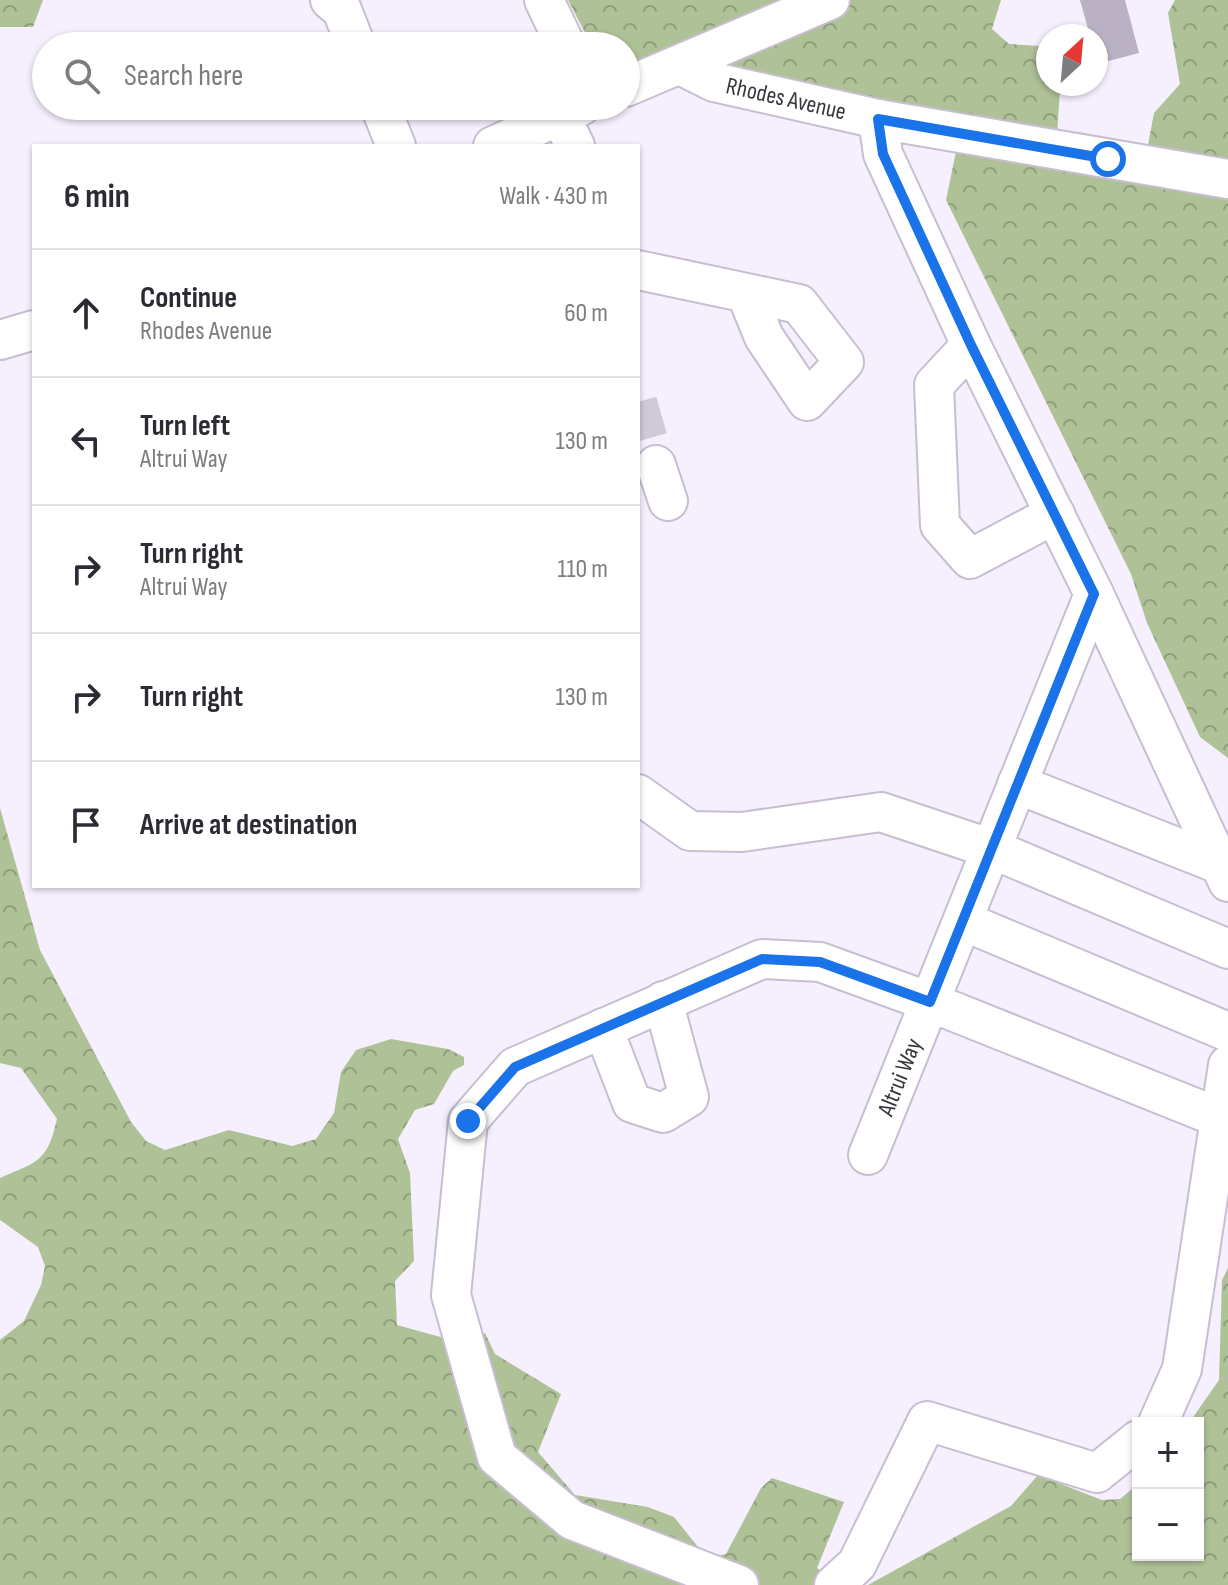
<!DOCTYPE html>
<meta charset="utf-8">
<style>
body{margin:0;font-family:"Sofia Sans Condensed",sans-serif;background:#f2f2f3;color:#2b2b33}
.controls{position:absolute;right:24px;bottom:24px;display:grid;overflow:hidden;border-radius:0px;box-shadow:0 2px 6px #0004}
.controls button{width:72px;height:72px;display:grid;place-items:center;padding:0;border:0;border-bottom:2px solid #e1e1e2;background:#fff;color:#2b2b33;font:40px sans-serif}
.compass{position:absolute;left:1036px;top:24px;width:72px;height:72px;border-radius:50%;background:#fff;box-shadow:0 2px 6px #0004;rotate:26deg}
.stop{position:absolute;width:24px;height:24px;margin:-18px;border:6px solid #1a73e8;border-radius:50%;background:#fff}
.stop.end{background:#1a73e8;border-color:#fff;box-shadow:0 2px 8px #0008}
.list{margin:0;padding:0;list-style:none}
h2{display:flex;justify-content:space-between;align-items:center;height:104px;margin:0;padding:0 32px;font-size:34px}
h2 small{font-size:26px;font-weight:400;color:#7c7c81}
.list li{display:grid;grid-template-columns:52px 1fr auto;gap:24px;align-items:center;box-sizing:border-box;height:128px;padding:0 32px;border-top:2px solid #e1e1e2}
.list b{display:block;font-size:30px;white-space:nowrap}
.list p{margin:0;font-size:26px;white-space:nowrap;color:#7c7c81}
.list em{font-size:26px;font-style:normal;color:#7c7c81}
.icon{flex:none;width:44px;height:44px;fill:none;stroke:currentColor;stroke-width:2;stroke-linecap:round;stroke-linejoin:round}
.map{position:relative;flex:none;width:1228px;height:1585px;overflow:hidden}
.search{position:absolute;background:#fff;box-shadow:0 2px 6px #0004;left:32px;top:32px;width:608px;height:88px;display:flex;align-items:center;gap:20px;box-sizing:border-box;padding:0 28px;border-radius:44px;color:#7c7c81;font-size:30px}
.panel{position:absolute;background:#fff;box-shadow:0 2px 6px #0004;left:32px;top:144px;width:608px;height:744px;border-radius:0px}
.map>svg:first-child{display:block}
.forest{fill:url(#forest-crowns)}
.building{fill:#bab1c4}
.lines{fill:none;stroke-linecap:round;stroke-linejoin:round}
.minor-tunnel{stroke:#d0cad7;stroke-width:38;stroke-dasharray:38 19;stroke-linecap:butt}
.minor-casing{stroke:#c7bed1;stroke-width:42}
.minor{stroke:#fff;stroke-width:38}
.route{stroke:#1a73e8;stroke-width:10}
.labels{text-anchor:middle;stroke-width:6;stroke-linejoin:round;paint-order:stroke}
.street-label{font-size:24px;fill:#3a363d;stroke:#fff}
</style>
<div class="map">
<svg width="1228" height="1585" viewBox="0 0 1228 1585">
<defs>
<pattern id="forest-crowns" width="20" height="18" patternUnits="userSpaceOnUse" patternTransform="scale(2)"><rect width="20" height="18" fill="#afc297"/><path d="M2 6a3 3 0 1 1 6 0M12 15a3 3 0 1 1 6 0" fill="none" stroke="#8f9e7c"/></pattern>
</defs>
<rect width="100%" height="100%" fill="#f6effe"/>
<!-- forest -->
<path class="forest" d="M 0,0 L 43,0 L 33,27 L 0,27 Z
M 568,0 L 1001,0 L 992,29 L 1009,44 L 1040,46 L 1048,63 L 1048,84 L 1058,84 L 1060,90 L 1056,150 L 1144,167 L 1154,113 L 1180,84 L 1168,13 L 1175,0 L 1228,0 L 1228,758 L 1200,737 L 1147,623 L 1131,574 L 946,200 L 958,142 L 653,78 L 626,88 L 626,46 L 592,46 Z
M 0,808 L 40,950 L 131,1122 L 146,1141 L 165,1150 L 229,1130 L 292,1146 L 316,1139 L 334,1113 L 341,1072 L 356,1050 L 391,1039 L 448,1049 L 464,1057 L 464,1065 L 453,1071 L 434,1104 L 415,1110 L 398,1139 L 410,1173 L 414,1261 L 395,1281 L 397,1325 L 455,1341 L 485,1333 L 495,1354 L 561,1394 L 538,1452 L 575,1495 L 648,1507 L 674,1517 L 707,1558 L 726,1554 L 761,1488 L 772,1478 L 844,1502 L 817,1568 L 841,1585 L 0,1585 L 0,1340 L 24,1321 L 41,1285 L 45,1266 L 38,1247 L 0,1220 L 0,1178 C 39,1161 47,1162 57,1119 L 21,1068 L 0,1063 Z
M 1228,1268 L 1228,1585 L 868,1585 L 1011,1506 L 1038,1475 L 1102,1500 L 1120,1499 L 1138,1484 L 1138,1555 L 1198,1555 L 1198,1423 L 1189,1423 L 1219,1380 L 1222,1280 Z"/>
<!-- building -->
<path class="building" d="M 1080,0 L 1125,0 L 1139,53 L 1097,64 L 1096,36 L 1090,36 Z"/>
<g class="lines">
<!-- minor-tunnel -->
<path class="minor-tunnel" d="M 638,402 L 656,465"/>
<defs>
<g id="minor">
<path d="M 330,0 L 342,10 L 356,46"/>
<path d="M 544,0 L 566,46"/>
<path id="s1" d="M 680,65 L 714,82 L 878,119 L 1228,179"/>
<path d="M 626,87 L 830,0"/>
<path d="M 380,106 L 396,146"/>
<path d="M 560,115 L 575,146"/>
<path d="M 878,119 L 883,154 L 971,345 L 1094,594 L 1228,882"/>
<path d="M 493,146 L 581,106"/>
<path d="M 638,270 L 799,304 L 844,362 L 807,401 L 764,337 L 746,293"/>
<path d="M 0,340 L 34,330"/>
<path d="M 971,345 L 934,385 L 940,525 L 970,559 L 1055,514"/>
<path d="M 656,465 L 668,501"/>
<path d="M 1017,784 L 1219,864"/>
<path d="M 638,794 L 690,831 L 742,832 L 881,812 L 992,849 L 1228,949"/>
<path d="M 963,921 L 1228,1032"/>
<path d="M 603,1028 L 632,1103 L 663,1113 L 689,1097 L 663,1001"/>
<path id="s2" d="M 868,1155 L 1094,594"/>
<path d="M 1158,1423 L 1182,1369 L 1228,1065"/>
<path d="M 739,1585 L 572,1520 L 497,1457 L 451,1295 L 468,1121 L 515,1067 L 762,959 L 820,962 L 930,1002 L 1220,1118"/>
<path d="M 834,1585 L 857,1564 L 927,1421 L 1097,1473 L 1138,1440"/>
</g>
</defs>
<!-- minor casing -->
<use href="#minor" class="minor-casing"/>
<!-- minor -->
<use href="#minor" class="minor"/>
</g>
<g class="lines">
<!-- route -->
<path class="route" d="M 468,1121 L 515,1067 L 762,959 L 820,962 L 930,1002 L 1094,594 L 971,345 L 883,154 L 878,119 L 1108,159"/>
</g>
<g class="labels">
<!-- street labels -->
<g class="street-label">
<text dy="8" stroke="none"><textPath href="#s1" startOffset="112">Rhodes Avenue</textPath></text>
<text dy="8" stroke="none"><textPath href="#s2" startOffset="84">Altrui Way</textPath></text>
</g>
</g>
</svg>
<div class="controls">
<button>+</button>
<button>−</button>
</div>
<svg class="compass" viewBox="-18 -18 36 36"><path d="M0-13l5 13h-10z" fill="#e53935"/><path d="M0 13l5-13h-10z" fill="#7c7c81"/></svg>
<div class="stop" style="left:1108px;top:159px"></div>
<div class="stop end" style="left:468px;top:1121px"></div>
<div class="search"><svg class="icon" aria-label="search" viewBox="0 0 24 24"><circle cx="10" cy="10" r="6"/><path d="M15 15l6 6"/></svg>Search here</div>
<section class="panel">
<h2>6 min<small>Walk · 430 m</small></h2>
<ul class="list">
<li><svg class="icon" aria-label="ahead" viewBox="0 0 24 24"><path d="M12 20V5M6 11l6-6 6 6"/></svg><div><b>Continue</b><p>Rhodes Avenue</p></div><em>60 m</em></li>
<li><svg class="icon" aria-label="left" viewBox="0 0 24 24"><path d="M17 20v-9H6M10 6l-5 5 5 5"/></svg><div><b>Turn left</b><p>Altrui Way</p></div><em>130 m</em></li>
<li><svg class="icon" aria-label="right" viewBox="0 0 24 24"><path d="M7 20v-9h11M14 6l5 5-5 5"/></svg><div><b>Turn right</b><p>Altrui Way</p></div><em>110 m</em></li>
<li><svg class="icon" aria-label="right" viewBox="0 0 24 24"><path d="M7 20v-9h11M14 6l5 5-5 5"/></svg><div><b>Turn right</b></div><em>130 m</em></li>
<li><svg class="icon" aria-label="arrive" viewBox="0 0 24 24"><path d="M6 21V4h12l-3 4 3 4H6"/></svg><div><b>Arrive at destination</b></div></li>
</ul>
</section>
</div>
